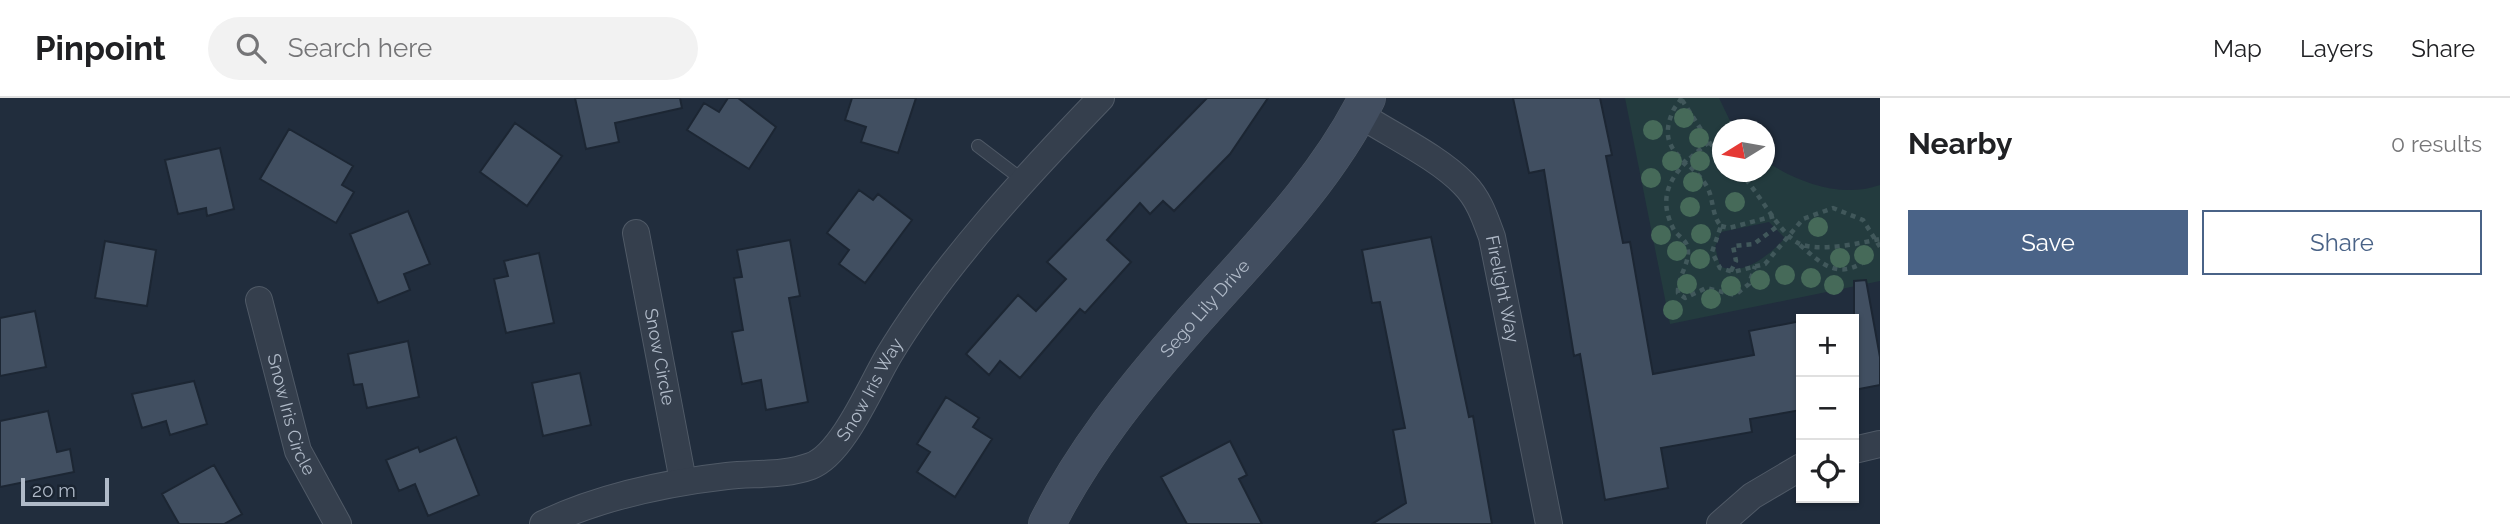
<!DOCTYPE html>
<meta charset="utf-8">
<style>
body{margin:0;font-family:Raleway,sans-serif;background:#f2f2f2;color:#202124}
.controls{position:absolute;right:21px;bottom:21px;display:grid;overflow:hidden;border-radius:0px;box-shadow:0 2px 5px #0004}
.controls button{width:63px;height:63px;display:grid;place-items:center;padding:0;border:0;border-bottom:2px solid #e0e0e0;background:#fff;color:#202124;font:35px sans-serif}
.compass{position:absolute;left:1712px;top:21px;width:63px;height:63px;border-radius:50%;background:#fff;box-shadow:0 2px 5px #0004;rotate:259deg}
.scale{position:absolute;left:21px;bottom:18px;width:88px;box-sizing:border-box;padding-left:7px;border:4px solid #b0bac8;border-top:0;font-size:19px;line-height:24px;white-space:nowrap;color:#b0bac8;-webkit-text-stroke:5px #1a2431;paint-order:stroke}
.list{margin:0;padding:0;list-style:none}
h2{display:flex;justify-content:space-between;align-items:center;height:91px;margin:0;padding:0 28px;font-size:30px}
h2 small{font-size:23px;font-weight:400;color:#757577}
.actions{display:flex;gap:14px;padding:21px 28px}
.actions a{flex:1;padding:16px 0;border:2px solid #4a6387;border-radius:0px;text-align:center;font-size:24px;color:#4a6387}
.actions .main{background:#4a6387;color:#fff}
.icon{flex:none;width:38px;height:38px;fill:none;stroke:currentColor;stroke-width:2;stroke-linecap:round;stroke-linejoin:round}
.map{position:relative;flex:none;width:1880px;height:426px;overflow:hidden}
header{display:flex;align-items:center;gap:42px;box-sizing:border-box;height:98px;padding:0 35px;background:#fff;border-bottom:2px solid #e0e0e0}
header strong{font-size:33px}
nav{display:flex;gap:38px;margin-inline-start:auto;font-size:24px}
.search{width:490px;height:63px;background:#f2f2f2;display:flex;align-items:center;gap:18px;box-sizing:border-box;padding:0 24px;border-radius:38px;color:#757577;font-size:26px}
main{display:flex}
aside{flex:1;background:#fff}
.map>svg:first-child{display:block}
.green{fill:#233b3e;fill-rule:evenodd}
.building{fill:#414f61;stroke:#1c2633;stroke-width:2}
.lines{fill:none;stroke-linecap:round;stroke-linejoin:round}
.lane-casing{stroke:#505a67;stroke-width:14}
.street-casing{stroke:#505a67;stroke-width:28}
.secondary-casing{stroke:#505a67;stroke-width:38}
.path{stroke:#41585b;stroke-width:4.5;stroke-dasharray:5 5;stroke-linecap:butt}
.lane{stroke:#353f4d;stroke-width:12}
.street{stroke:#353f4d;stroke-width:26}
.secondary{stroke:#424e60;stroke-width:37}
.tree{fill:#466a59}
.labels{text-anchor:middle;stroke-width:5;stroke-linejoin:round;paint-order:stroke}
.street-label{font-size:18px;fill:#b0bac8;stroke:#1a2431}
</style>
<header>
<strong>Pinpoint</strong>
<div class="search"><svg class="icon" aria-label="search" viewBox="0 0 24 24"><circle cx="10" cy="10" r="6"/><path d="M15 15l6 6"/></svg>Search here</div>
<nav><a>Map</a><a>Layers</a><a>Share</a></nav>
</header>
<main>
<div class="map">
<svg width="1880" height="426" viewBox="0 0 1880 426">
<rect width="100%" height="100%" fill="#212d3d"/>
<!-- green -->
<path class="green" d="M 1625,0 L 1719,0 L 1734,31 L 1722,32 L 1722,74 L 1764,74 L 1765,63 C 1798,84 1840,101 1880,87 L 1880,183 L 1670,226 ZM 1769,124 L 1785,140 C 1770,156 1743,180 1720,168 L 1715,149 L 1721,134 Z"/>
<!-- building -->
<path class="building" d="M 575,0 L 680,0 L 682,10 L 615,25 L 619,44 L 586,51 Z
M 728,0 L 738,0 L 776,29 L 749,71 L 687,32 L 704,5 L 719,14 Z
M 852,0 L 916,0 L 898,55 L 861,44 L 866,29 L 845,22 Z
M 1207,0 L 1268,0 L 1230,56 L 1174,113 L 1163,103 L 1150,116 L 1140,105 L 1107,142 L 1131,164 L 1085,215 L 1080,211 L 1020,280 L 1000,263 L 989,277 L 966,256 L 1018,197 L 1036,213 L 1066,181 L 1047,164 Z
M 1513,0 L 1600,0 L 1612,57 L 1606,58 L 1623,145 L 1630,144 L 1653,276 L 1754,257 L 1749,233 L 1801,223 L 1801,312 L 1750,321 L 1752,334 L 1661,350 L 1668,390 L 1605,402 L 1580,256 L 1574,258 L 1544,72 L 1529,75 Z
M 515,25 L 562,58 L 527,108 L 480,74 Z
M 289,31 L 353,68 L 342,87 L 354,94 L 336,125 L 260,81 Z
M 220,50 L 234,111 L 207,118 L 206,110 L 178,116 L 165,62 Z
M 859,92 L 873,102 L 878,96 L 912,122 L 865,185 L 839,166 L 849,152 L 827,135 Z
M 408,113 L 430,166 L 404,176 L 410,192 L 378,205 L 350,136 Z
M 1431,139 L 1469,319 L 1473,318 L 1492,426 L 1372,426 L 1406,405 L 1393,332 L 1405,330 L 1380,204 L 1372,205 L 1362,152 Z
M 790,142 L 800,198 L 789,200 L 808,304 L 766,312 L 761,282 L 742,286 L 732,234 L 743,232 L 734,180 L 742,179 L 737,152 Z
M 105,143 L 156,152 L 147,208 L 95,200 Z
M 539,155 L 554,225 L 506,235 L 494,181 L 508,178 L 504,163 Z
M 1866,182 L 1880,259 L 1880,287 L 1854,292 L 1854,183 Z
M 35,213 L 46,269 L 0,278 L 0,220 Z
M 408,243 L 419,299 L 367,310 L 362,286 L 354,287 L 348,256 Z
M 580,275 L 591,327 L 543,338 L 532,285 Z
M 194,283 L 207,326 L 170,337 L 166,323 L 142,330 L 132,296 Z
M 946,299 L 979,320 L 973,329 L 992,341 L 955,399 L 917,374 L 930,354 L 917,346 Z
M 48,313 L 57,354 L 70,351 L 74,374 L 0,389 L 0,323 Z
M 456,339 L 479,397 L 428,418 L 415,386 L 399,393 L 386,362 L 418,349 L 420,354 Z
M 1230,343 L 1247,377 L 1239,381 L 1262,426 L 1187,426 L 1161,379 Z
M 214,367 L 242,416 L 224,426 L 179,426 L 162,396 Z"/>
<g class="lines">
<defs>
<path id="lane" d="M 978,48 L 1024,83"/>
<g id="street">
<path id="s1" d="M 1359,16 C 1391,37 1438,59 1464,86 C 1479,101 1485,120 1492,139 L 1549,426"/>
<path id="s2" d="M 636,135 L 683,383"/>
<path id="s3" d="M 259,202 L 298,353 L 338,426"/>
<path d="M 1854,352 L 1880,346"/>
<path id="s4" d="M 543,426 C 600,399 665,385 727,378 C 754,375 784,378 811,368 C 843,356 871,287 889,257 C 943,167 1028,76 1101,0"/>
<path d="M 1720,426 L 1752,398 L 1801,369"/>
</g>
<g id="secondary">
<path id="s5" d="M 1047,426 C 1082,356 1132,293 1183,235 C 1248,160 1322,90 1367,0"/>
</g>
</defs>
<!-- lane casing -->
<use href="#lane" class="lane-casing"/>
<!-- street casing -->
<use href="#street" class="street-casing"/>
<!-- secondary casing -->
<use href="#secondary" class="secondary-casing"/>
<!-- path -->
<path class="path" d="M 1681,0 C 1680,4 1675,8 1673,13 C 1655,54 1688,59 1706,87 C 1714,99 1711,117 1721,128 L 1712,154 L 1720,170 L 1733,174 L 1765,166 L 1803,121 L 1833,110 L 1863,122 L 1880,149
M 1682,2 L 1709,44 C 1681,67 1653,90 1673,130 C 1676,137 1684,140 1687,147 C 1692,164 1677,178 1678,195 L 1685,200 L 1706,190 L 1735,197 L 1749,186 L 1755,168
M 1709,44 L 1722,58
M 1739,74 C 1758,92 1778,134 1798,145 C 1817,155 1860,145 1880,141
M 1721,128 L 1729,130 L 1774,118
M 1800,147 C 1820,164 1835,181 1862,165
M 1731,173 L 1736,163 L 1733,148 L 1754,146 L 1779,127"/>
<!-- lane -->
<use href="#lane" class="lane"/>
<!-- street -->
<use href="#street" class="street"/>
<!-- secondary -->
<use href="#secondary" class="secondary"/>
</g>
<!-- trees -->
<g class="tree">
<circle cx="1684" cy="20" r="10"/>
<circle cx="1653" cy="32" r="10"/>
<circle cx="1699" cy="40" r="10"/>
<circle cx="1672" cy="63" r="10"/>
<circle cx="1700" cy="63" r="10"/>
<circle cx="1651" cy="80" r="10"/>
<circle cx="1693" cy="84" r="10"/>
<circle cx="1735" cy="104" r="10"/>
<circle cx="1690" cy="109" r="10"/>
<circle cx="1818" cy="129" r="10"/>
<circle cx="1701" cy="136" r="10"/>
<circle cx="1661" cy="137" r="10"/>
<circle cx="1677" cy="153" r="10"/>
<circle cx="1864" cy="157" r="10"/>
<circle cx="1840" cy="160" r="10"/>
<circle cx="1700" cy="161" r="10"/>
<circle cx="1785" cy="177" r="10"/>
<circle cx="1811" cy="180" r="10"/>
<circle cx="1760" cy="182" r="10"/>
<circle cx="1687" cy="186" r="10"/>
<circle cx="1834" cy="187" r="10"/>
<circle cx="1731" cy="188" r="10"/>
<circle cx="1711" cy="201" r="10"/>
<circle cx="1673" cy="212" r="10"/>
</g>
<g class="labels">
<!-- street labels -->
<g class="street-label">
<text dy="6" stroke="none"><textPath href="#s1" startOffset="240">Firelight Way</textPath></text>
<text dy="6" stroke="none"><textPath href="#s5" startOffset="268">Sego Lily Drive</textPath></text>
<text dy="6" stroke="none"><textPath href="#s2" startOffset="126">Snow Circle</textPath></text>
<text dy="6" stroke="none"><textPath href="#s4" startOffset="374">Snow Iris Way</textPath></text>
<text dy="6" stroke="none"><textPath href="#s3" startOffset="119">Snow Iris Circle</textPath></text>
</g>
</g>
</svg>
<div class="controls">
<button>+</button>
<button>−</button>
<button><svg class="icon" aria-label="locate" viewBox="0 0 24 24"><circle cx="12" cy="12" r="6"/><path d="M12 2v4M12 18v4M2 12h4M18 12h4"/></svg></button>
</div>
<svg class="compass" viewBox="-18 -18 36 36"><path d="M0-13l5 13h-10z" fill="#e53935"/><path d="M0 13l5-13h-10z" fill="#757577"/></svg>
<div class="scale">20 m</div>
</div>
<aside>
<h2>Nearby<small>0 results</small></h2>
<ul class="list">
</ul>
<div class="actions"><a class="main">Save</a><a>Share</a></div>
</aside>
</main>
